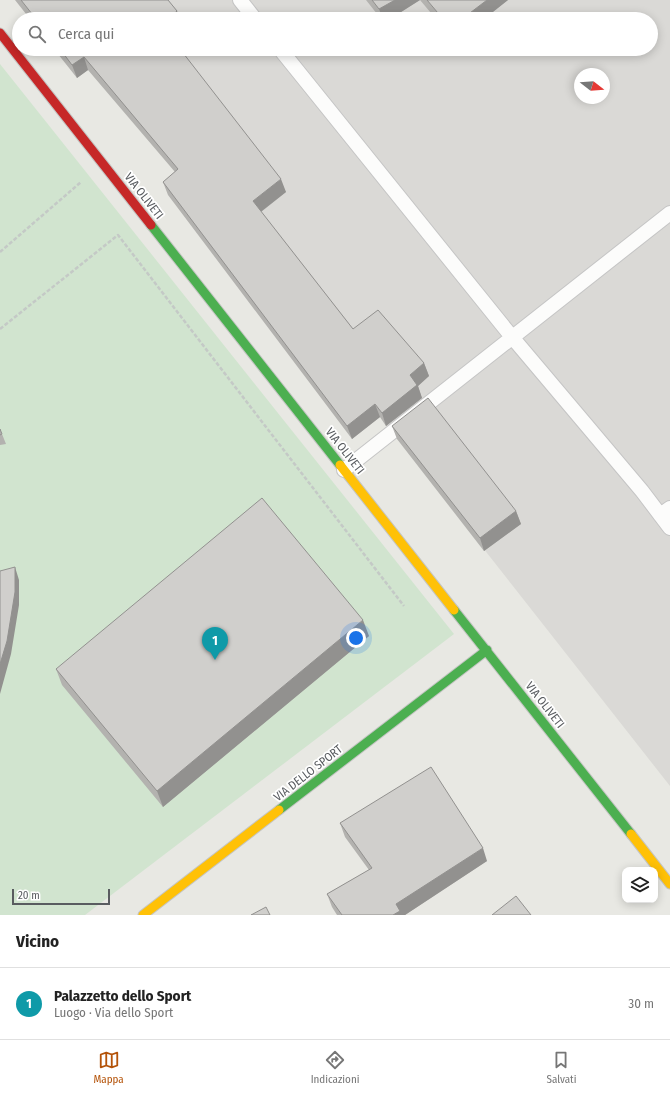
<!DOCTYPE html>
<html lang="it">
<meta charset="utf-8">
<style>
body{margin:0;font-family:"Fira Sans Condensed",sans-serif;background:#f2f2f2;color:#222}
.controls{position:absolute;right:12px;bottom:12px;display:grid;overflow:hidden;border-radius:8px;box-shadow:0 2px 10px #0003}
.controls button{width:36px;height:36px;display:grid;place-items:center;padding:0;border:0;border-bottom:1px solid #e0e0e0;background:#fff;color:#222;font:20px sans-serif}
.compass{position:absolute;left:574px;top:68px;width:36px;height:36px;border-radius:50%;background:#fff;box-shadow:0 2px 10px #0003;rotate:107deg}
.scale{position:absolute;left:12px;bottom:10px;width:98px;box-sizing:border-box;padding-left:4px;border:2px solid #595c60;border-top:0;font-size:11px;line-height:14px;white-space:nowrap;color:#595c60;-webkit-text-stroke:3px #fff;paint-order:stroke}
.you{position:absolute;left:356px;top:638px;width:14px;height:14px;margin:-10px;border:3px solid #fff;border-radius:50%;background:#1a73e8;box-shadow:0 0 0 6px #1a73e833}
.badge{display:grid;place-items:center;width:26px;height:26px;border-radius:50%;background:#b45309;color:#fff;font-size:13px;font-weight:700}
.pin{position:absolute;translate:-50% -33px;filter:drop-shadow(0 1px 2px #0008)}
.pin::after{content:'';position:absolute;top:21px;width:14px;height:12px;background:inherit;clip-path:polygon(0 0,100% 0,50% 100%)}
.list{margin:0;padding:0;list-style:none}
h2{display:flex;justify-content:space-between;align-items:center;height:52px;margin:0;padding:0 16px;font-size:17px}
h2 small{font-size:13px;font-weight:400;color:#767676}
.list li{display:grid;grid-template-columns:26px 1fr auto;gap:12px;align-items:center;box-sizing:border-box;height:72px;padding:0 16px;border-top:1px solid #e0e0e0}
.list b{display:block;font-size:15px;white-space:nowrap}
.list p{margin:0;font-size:13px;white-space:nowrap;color:#767676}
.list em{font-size:13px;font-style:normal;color:#767676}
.icon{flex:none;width:22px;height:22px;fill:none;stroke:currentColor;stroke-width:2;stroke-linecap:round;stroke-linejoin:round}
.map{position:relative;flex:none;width:670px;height:915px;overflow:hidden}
.search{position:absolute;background:#fff;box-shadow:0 2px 10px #0003;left:12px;right:12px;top:12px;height:44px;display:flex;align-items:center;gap:10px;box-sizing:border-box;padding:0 14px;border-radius:22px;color:#767676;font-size:15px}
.sheet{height:124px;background:#fff}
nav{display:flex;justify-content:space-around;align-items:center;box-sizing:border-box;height:56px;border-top:1px solid #e0e0e0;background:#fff;font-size:11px;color:#767676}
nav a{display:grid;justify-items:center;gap:2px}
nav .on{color:#b45309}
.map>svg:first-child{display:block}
.industrial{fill:#dad9d6;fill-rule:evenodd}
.green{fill:#d1e4cf}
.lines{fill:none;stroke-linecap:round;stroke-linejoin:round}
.lane-casing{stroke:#c5c5c5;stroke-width:16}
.fast-casing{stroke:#c4c5c3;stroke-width:11}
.slow-casing{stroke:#c4c5c3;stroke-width:11}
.jam-casing{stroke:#c4c5c3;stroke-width:11}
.path{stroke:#c4c9c6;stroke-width:2.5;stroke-dasharray:4 2;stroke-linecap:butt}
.lane{stroke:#fcfcfb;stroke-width:14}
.fast{stroke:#4caf50;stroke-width:9}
.slow{stroke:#ffc107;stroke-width:9}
.jam{stroke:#c62828;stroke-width:9}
.wall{fill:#b3b2af}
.shaded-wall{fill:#92918f}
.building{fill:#d0cfcc;stroke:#92918f}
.labels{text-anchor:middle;stroke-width:3.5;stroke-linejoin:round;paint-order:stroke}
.street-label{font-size:12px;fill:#595c60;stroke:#fff}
</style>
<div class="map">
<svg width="670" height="915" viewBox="0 0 670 915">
<rect width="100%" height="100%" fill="#e8e8e3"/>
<!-- industrial -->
<path class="industrial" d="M 52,0 L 670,0 L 670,786 L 91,49 L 651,49 L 651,19 L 67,19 ZM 580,74 L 604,74 L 604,98 L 580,98 Z"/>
<!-- green -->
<path class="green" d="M 0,64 L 454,634 L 85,915 L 0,915 Z"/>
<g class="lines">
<defs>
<path id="lane" d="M 240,0 L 255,19
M 280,49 L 512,337 L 642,491 L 670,528
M 344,470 L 670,213
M 660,515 L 670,508"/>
<path id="fast" d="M 151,225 L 340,465
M 454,610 L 631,834
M 279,810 L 487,650"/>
<path id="slow" d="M 340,465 L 454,610
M 631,834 L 670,884
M 143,915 L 279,810"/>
<path id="jam" d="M 0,33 L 151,225"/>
</defs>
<!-- lane casing -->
<use href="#lane" class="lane-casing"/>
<!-- fast casing -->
<use href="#fast" class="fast-casing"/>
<!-- slow casing -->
<use href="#slow" class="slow-casing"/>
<!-- jam casing -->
<use href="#jam" class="jam-casing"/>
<!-- path -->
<path class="path" d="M 0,252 L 81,182
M 0,329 L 118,235 L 404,606"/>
<!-- lane -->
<use href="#lane" class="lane"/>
<!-- fast -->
<use href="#fast" class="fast"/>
<!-- slow -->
<use href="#slow" class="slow"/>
<!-- jam -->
<use href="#jam" class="jam"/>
</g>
<!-- wall -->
<path class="wall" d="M 15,0 L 168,0 L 177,11 L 180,19 L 30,19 Z
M 366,0 L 508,0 L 484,19 L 436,19 L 420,0 L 390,19 L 381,19 Z
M 54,49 L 180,49 L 286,192 L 261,212 L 353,329 L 424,363 L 429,376 L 418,386 L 422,398 L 386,426 L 380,417 L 352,439 L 168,195 L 163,182 L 175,172 L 88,70 L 77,78 Z
M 392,426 L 516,511 L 521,524 L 484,551 L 397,439 Z
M 0,429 L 6,444 L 0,445 Z
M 369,636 L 163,807 L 62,685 L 56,669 Z
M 340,823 L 487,861 L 405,915 L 337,915 L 332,907 L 327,894 L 369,870 L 345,837 Z"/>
<!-- shaded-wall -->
<path class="shaded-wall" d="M 395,0 L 420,0 L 390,19 L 383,19 L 379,9 Z
M 487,0 L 508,0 L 484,19 L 462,19 Z
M 177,11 L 180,19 L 168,19 Z
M 84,57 L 88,70 L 77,78 L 72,65 Z
M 281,179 L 286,192 L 258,214 L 253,201 Z
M 424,363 L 429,376 L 418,386 L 422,398 L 386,426 L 382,413 L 410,375 Z
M 375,404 L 380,417 L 352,439 L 347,426 Z
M 516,511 L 521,524 L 484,551 L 480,538 Z
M 15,567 L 19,580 L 19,605 L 11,654 L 0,694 L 0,664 Z
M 363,620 L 369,636 L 163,807 L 157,791 Z
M 483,848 L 487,861 L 405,915 L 393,915 L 396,904 Z"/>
<!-- building -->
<path class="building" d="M 21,0 L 168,0 L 177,11 L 168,19 L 36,19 Z
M 372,0 L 395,0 L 379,9 Z
M 427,0 L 487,0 L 462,19 L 443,19 Z
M 60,49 L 180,49 L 281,179 L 253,201 L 353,329 L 378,310 L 424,363 L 410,375 L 417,385 L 382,413 L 375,404 L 347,426 L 163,182 L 178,169 L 84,57 L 72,65 Z
M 428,398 L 516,511 L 480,538 L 392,426 Z
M 0,429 L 2,434 L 0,435 Z
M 262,498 L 363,620 L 157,791 L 56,669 Z
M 15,567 L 15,592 L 7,641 L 0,664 L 0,571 Z
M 431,767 L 483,848 L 396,904 L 400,911 L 393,915 L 342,915 L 327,894 L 372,868 L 340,823 Z
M 516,896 L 531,915 L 492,915 Z
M 266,907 L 270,915 L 251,915 Z"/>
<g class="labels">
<!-- street labels -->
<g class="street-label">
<text transform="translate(144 196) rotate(52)" y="4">VIA OLIVETI</text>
<text transform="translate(345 451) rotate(52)" y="4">VIA OLIVETI</text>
<text transform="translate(545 705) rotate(52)" y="4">VIA OLIVETI</text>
<text transform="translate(308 773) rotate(-38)" y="4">VIA DELLO SPORT</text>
</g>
</g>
</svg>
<div class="controls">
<button><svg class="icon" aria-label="layers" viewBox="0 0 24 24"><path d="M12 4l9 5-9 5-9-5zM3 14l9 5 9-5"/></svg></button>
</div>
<svg class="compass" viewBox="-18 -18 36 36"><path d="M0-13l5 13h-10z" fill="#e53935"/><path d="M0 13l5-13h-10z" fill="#767676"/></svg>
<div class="scale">20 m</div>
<div class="you"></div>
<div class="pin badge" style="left:215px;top:660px;background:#0f9aa8">1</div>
<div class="search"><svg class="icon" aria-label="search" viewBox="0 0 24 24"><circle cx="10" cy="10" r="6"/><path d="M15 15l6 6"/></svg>Cerca qui</div>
</div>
<section class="sheet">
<h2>Vicino<small></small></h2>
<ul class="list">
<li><span class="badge" style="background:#0f9aa8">1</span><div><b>Palazzetto dello Sport</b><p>Luogo · Via dello Sport</p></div><em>30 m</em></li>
</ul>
</section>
<nav>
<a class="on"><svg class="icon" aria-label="map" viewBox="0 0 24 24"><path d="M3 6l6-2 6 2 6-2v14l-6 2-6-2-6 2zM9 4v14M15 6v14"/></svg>Mappa</a>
<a><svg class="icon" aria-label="directions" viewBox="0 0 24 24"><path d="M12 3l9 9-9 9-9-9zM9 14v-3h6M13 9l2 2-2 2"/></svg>Indicazioni</a>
<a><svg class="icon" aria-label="saved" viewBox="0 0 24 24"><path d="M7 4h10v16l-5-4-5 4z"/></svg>Salvati</a>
</nav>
